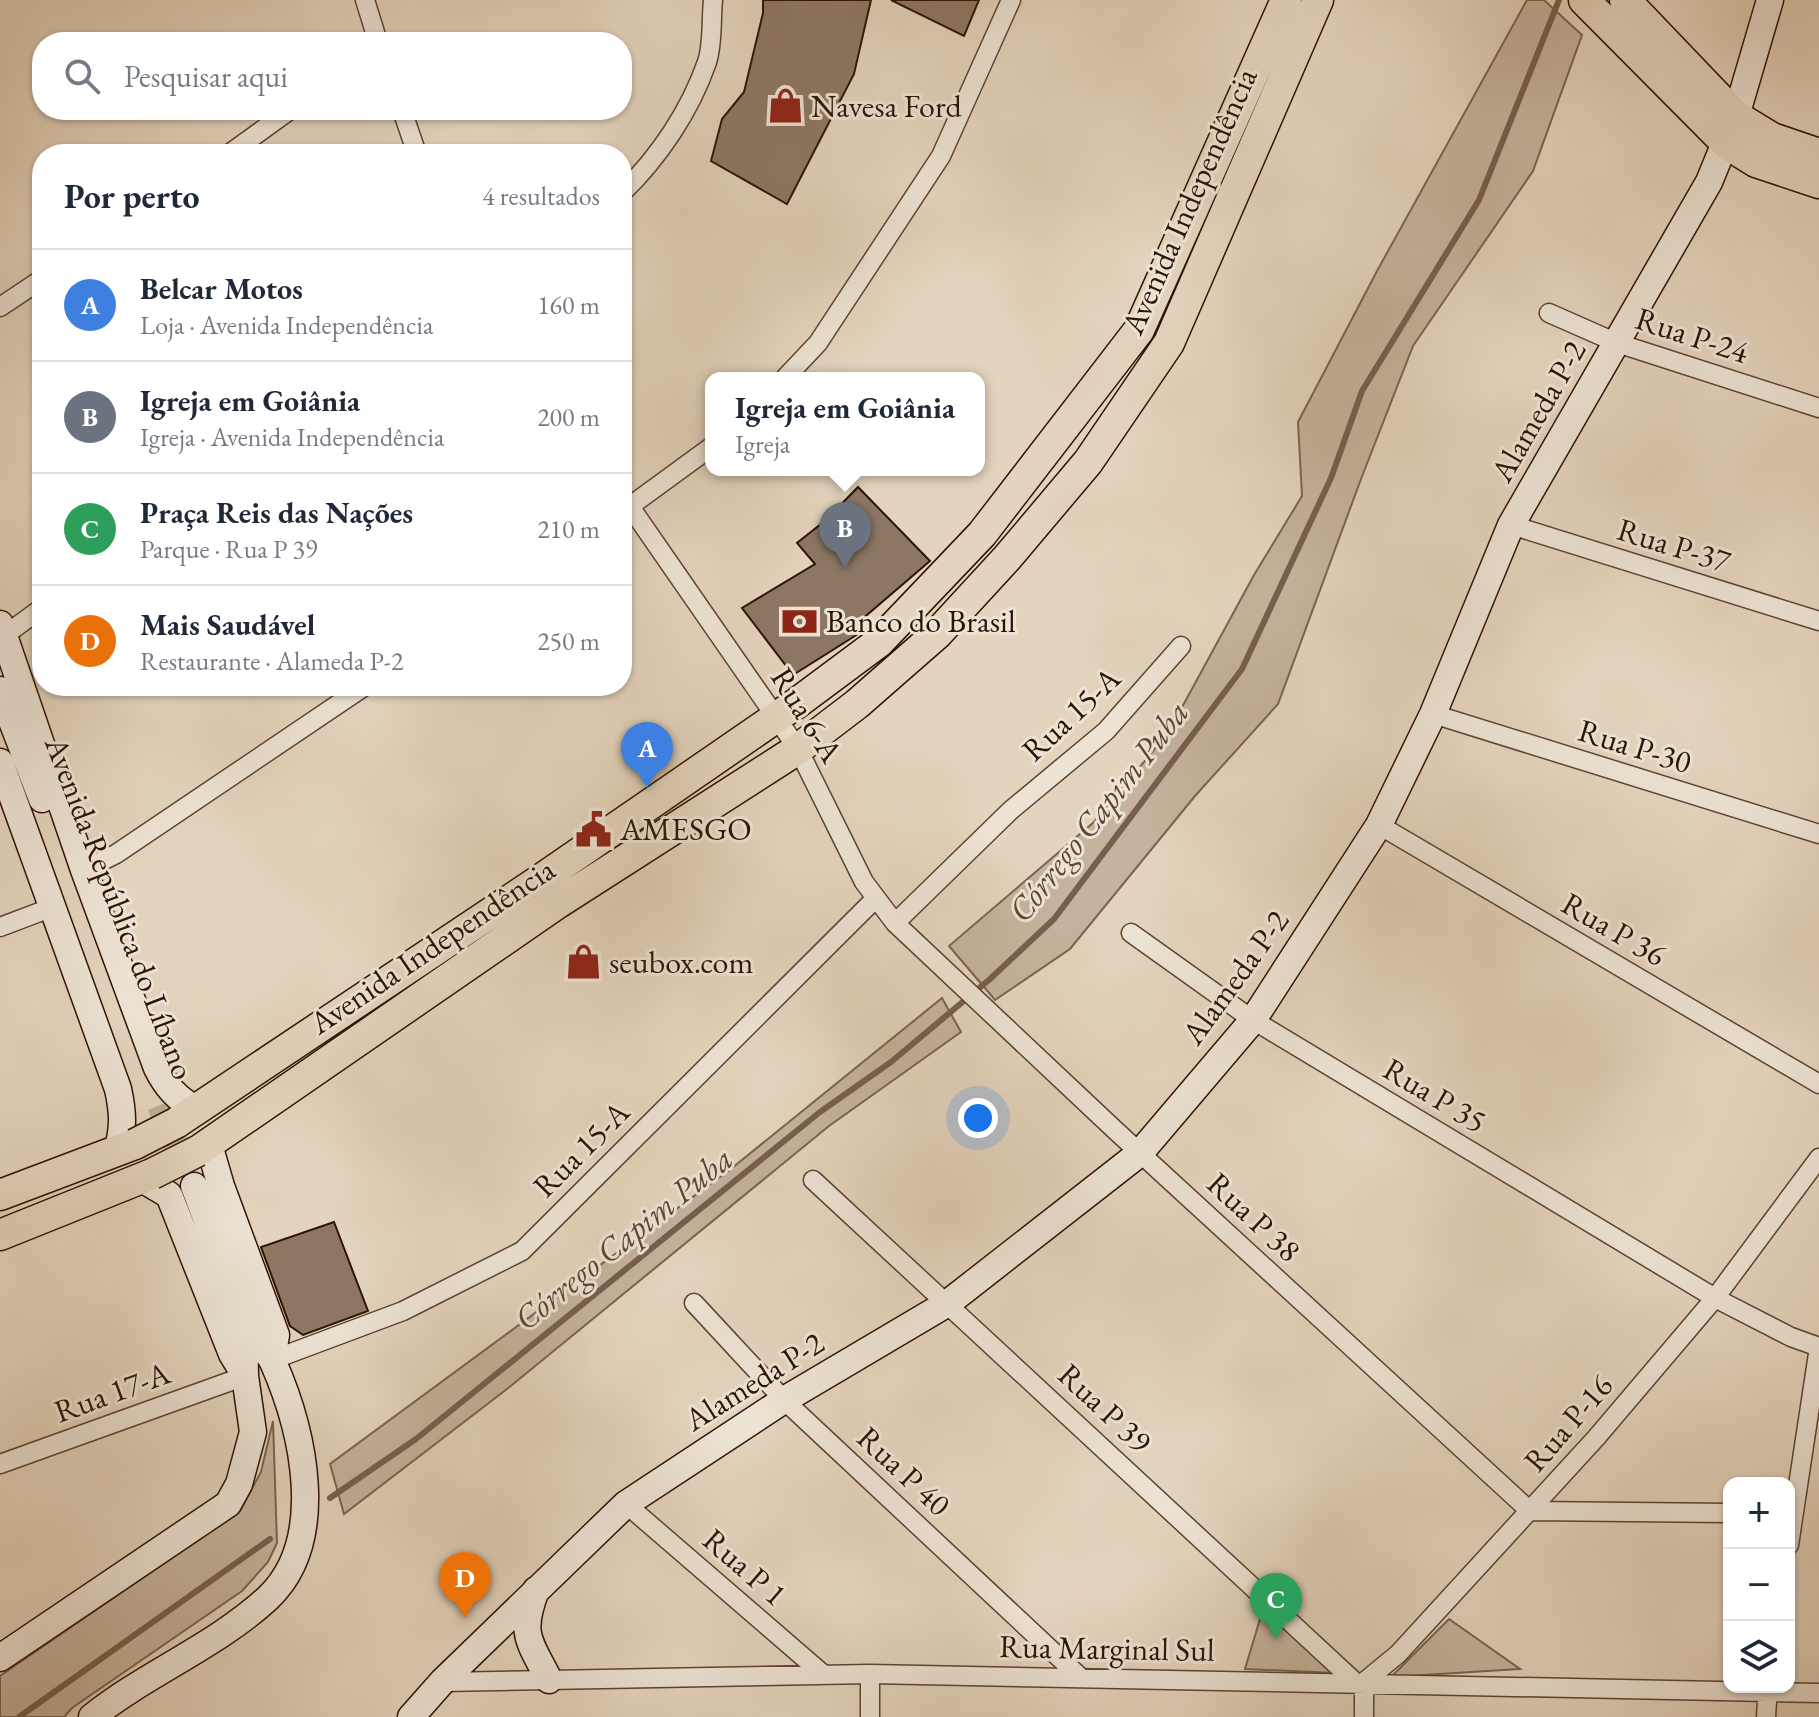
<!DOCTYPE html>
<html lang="pt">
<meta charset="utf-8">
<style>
body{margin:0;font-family:"EB Garamond",serif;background:#f6f6f7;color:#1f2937}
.controls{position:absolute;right:24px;bottom:24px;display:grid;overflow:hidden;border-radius:16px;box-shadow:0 2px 6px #0004}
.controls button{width:72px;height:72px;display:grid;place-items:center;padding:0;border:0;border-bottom:2px solid #e0e1e3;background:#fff;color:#1f2937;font:40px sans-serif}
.you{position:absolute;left:978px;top:1118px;width:28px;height:28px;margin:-20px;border:6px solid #fff;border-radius:50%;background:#1a73e8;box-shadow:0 0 0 12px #1a73e833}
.badge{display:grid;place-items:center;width:52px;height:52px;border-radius:50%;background:#db2777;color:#fff;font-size:26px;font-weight:700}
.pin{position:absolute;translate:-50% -66px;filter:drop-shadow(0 2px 4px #0008)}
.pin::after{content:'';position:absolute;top:42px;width:28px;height:24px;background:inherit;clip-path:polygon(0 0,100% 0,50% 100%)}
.popup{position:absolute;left:705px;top:372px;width:280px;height:104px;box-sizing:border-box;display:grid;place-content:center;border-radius:16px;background:#fff;filter:drop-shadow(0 2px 6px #0005);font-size:26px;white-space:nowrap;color:#747a83}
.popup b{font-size:30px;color:#1f2937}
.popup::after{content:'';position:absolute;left:50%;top:100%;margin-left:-16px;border:16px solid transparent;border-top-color:#fff}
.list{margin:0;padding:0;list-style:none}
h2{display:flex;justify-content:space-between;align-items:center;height:104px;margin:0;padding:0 32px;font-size:34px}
h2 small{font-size:26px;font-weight:400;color:#747a83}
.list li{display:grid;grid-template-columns:52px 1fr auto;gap:24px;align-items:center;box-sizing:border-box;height:112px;padding:0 32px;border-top:2px solid #e0e1e3}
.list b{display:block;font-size:30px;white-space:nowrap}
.list p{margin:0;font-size:26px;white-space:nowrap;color:#747a83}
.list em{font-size:26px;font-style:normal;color:#747a83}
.icon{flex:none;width:44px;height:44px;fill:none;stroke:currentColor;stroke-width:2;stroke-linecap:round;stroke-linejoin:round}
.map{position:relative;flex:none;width:1819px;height:1717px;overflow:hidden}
.search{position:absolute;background:#fff;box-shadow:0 2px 6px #0004;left:32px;top:32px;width:600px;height:88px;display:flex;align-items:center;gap:20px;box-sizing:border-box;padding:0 28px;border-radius:32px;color:#747a83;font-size:30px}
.panel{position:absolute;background:#fff;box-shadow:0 2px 6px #0004;left:32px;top:144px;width:600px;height:552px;border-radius:32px}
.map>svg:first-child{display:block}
.green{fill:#c5b39d;stroke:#7a6350;stroke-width:2}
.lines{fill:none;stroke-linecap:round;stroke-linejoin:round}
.stream{stroke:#765f4d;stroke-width:6}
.building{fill:#8d7764;stroke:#2e1303;stroke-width:2}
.secondary-tunnel{stroke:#c0ad98;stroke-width:26;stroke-dasharray:26 13;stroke-linecap:butt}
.street-casing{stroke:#5c4332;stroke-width:21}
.secondary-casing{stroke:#2e1303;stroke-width:29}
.primary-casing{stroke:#2e1303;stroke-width:33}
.street{stroke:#ede3d4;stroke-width:18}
.secondary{stroke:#ede3d4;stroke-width:26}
.primary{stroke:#e4d4bd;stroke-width:30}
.primary-bridge-casing{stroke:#2e1303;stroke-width:33;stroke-linecap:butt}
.primary-bridge{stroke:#e4d4bd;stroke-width:30}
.labels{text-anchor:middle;stroke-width:6;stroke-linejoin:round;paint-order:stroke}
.poi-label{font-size:32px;fill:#2e1303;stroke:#ede3d4;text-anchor:start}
.street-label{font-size:32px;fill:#2e1303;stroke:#ede3d4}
.water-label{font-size:34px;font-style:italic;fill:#5e4634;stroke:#ede3d4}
</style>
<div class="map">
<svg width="1819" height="1717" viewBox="0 0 1819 1717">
<rect width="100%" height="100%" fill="#e4d4bd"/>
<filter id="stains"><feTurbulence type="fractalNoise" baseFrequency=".0025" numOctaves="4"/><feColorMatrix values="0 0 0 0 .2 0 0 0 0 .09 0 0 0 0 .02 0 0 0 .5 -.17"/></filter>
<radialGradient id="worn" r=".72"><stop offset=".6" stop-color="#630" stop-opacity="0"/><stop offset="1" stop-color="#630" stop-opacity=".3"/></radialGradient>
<!-- green -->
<path class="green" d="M 1527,0 L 1544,0 L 1582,35 L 1533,171 L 1413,346 L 1361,479 L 1278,704 L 1195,796 L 1070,949 L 995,1000 L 949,946 L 1094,822 L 1168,733 L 1254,575 L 1302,496 L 1298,422 L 1377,271 Z
M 942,998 L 961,1032 L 829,1126 L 507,1389 L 344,1514 L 330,1464 L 732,1168 Z
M 273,1421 L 277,1543 L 268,1562 L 242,1591 L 72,1708 L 64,1717 L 0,1717 L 0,1676 L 240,1511 L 261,1472 Z
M 1263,1609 L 1336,1673 L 1245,1669 Z
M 1449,1619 L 1520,1669 L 1391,1677 Z"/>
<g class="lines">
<!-- stream -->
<path class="stream" d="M 330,1498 L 416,1439 L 820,1112 L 891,1062 L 990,979 L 1054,919 L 1242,669 L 1331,478 L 1362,391 L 1479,200 L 1559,0
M 19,1717 L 270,1539"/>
</g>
<!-- building -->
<path class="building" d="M 763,0 L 871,0 L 854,74 L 787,204 L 711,161 L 722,119 L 744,92 L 763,13 Z
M 891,0 L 979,0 L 964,36 Z
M 858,487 L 930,561 L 853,627 L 858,634 L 793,675 L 742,608 L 815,564 L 797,543 L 826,520 Z
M 334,1222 L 368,1311 L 303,1335 L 290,1326 L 261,1247 Z"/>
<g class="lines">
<!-- secondary-tunnel -->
<path class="secondary-tunnel" d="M 160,1105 L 189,1175"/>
<defs>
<path id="street" d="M 365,0 L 378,42
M 402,110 L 417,154
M 229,154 L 290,110
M 622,193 C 659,157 690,111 707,62 C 713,44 711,20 713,0
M 0,307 L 42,279
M 1549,313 L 1617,343 L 1819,408
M 785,378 L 818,343 L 941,156 L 1011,0
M 622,495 L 798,749 L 864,882 L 895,923 L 1115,1130 L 1530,1511 L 1729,1513
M 622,512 L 711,447
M 1511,525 L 1819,621
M 5,635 L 42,608
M 1433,714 L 1819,834
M 1379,825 L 1819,1084
M 84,870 L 116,854 L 365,686
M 895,923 L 1011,810 L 1106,731 L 1181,646
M 0,927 L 53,907
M 1131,933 L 1253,1020 L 1715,1298 L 1791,1337 L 1819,1347
M 813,1180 L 1355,1682
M 694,1303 L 784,1400 L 1080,1677
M 272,1360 L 403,1311 L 522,1251 L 876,898
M 0,1464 L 245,1376
M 626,1504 L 824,1675
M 1789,1545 L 1819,1347
M 442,1682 L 870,1674 L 1819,1693
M 870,1717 L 870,1674
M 1364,1717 L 1364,1682 L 1398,1654 L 1596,1438 L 1715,1298 L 1819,1158
M 1766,1717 L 1768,1687"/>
<path id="secondary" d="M 0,624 L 84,870 L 157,1068 C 167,1088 177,1098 195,1109
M 0,690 L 42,799
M 0,762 L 118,1089 C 123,1112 124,1128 117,1151
M 209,1145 L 221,1186 L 276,1335 L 272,1360
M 142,1179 L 169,1195 L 232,1354 L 243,1372
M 536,1590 C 519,1635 529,1640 549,1680
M 0,1658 L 228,1504 L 239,1484 L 253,1432 L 245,1376 L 244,1321
M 92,1717 C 147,1673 216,1646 268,1598 C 329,1540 303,1430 273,1362 C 270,1355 264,1350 259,1343 C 253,1333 247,1321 242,1311 C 225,1270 210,1227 194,1186
M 411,1717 L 442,1682 L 626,1504 L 784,1400 L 948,1303 L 1140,1153 L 1253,1020 L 1379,825 L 1433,714 L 1511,525 L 1709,182 L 1736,116 L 1770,0"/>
<path id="primary" d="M 1584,0 L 1727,144 L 1756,162 L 1819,183
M 1625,0 L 1736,116 L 1772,138 L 1819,154
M 176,1123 L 540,880 L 797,703 L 879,642 L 982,534 L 1139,330 L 1286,0
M 198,1151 L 558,903 L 798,749 L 857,704 L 937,634 L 1007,558 L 1088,462 L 1169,343 L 1318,0
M 0,1195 L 135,1144
M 0,1235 L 152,1174"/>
</defs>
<!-- street casing -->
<use href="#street" class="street-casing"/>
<!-- secondary casing -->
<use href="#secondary" class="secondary-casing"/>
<!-- primary casing -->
<use href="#primary" class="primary-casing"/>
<!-- street -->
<use href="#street" class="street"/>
<!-- secondary -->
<use href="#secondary" class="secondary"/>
<!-- primary -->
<use href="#primary" class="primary"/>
<defs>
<path id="primary-bridge" d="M 135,1144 L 176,1123
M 152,1174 L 198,1151"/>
</defs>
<!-- primary-bridge casing -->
<use href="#primary-bridge" class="primary-bridge-casing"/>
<!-- primary-bridge -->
<use href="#primary-bridge" class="primary-bridge"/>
</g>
<!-- icons -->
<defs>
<symbol id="shop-bare" viewBox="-9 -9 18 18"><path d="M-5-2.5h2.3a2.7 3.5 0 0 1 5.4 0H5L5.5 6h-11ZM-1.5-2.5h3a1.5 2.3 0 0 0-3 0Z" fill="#8f2418" stroke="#ede3d4" stroke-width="2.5" paint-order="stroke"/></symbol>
<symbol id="bank-bare" viewBox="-9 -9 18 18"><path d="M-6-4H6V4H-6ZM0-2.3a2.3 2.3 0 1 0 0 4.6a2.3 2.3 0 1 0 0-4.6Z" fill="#8f2418" stroke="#ede3d4" stroke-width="2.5" paint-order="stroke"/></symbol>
<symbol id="civic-bare" viewBox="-9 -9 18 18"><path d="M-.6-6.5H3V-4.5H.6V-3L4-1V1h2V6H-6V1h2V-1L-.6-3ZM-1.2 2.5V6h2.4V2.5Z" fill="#8f2418" stroke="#ede3d4" stroke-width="2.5" paint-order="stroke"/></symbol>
</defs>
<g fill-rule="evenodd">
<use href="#shop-bare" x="760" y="80" width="51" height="51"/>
<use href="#bank-bare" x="774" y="596" width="51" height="51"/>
<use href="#civic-bare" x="568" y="804" width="51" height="51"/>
<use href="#shop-bare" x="558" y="936" width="51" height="51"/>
</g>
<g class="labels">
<!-- poi labels -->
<g class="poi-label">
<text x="811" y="117">Navesa Ford</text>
<text x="826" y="632">Banco do Brasil</text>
<text x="620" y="840">AMESGO</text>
<text x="609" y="973">seubox.com</text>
</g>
<!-- street labels -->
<g class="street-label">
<text transform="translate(1189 201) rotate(-66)" y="11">Avenida Independência</text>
<text transform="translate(1692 335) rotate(18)" y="11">Rua P-24</text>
<text transform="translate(1538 411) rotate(-60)" y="11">Alameda P-2</text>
<text transform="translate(1674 545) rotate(17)" y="11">Rua P-37</text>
<text transform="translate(1071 714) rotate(-43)" y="11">Rua 15-A</text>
<text transform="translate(807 715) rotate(58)" y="11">Rua 6-A</text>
<text transform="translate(1635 746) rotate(17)" y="11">Rua P-30</text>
<text transform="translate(120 908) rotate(69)" y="11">Avenida República do Líbano</text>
<text transform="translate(1614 929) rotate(30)" y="11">Rua P 36</text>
<text transform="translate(432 946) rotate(-34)" y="11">Avenida Independência</text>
<text transform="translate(1235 977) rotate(-54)" y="11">Alameda P-2</text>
<text transform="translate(1435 1095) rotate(31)" y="11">Rua P 35</text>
<text transform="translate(581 1149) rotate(-45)" y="11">Rua 15-A</text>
<text transform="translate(1254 1217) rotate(43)" y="11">Rua P 38</text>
<text transform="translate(754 1381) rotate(-32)" y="11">Alameda P-2</text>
<text transform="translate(112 1392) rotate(-20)" y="11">Rua 17-A</text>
<text transform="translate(1105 1408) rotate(43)" y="11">Rua P 39</text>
<text transform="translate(1568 1423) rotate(-49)" y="11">Rua P-16</text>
<text transform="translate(904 1471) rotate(43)" y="11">Rua P 40</text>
<text transform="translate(745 1567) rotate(41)" y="11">Rua P 1</text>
<text transform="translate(1107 1648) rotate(1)" y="11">Rua Marginal Sul</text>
</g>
<!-- water labels -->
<g class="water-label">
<text transform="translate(1098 811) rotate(-52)" y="12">Córrego Capim Puba</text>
<text transform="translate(623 1238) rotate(-39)" y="12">Córrego Capim Puba</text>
</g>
</g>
<rect width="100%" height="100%" filter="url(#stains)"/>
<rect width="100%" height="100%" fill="url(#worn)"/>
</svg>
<div class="controls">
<button>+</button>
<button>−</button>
<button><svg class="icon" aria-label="layers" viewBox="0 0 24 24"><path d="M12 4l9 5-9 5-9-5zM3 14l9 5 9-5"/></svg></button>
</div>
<div class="you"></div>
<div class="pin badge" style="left:647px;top:788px;background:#3f7fe0">A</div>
<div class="pin badge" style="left:845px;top:568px;background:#6b7280">B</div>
<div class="popup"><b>Igreja em Goiânia</b>Igreja</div>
<div class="pin badge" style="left:1276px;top:1639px;background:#2e9e5b">C</div>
<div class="pin badge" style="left:465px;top:1618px;background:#e8710a">D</div>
<div class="search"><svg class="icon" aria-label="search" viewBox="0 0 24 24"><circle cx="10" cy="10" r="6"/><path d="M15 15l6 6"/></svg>Pesquisar aqui</div>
<section class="panel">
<h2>Por perto<small>4 resultados</small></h2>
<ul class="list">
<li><span class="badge" style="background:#3f7fe0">A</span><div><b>Belcar Motos</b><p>Loja · Avenida Independência</p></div><em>160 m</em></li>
<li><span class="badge" style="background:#6b7280">B</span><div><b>Igreja em Goiânia</b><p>Igreja · Avenida Independência</p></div><em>200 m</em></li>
<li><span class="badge" style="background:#2e9e5b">C</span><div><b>Praça Reis das Nações</b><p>Parque · Rua P 39</p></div><em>210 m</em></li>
<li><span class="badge" style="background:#e8710a">D</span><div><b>Mais Saudável</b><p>Restaurante · Alameda P-2</p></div><em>250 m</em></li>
</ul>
</section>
</div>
